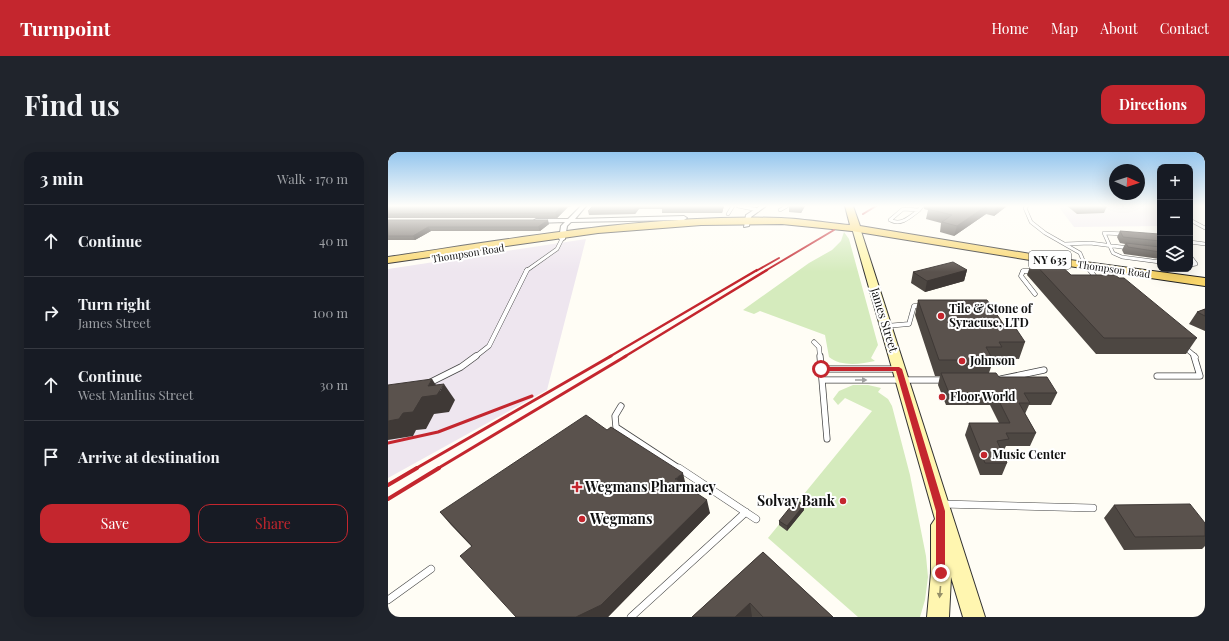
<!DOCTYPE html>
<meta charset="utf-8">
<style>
body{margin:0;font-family:"Playfair Display",serif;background:#20242c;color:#f1f3f6}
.controls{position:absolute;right:12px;top:12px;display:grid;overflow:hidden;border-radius:8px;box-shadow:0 4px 16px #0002}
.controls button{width:36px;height:36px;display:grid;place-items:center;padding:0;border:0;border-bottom:1px solid #363941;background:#171b24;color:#f1f3f6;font:20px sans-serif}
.compass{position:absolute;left:721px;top:12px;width:36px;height:36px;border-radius:50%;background:#171b24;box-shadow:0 4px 16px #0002;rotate:93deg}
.stop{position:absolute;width:12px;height:12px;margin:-9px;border:3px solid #c4262e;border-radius:50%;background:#fff}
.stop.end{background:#c4262e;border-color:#fff;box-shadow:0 1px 4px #0008}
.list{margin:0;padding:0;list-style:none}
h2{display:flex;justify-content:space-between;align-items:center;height:52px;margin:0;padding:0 16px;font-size:17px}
h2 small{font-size:13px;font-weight:400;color:#9ea1a6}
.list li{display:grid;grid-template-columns:26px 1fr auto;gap:12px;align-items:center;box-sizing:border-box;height:72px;padding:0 16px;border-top:1px solid #363941}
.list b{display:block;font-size:15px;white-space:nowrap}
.list p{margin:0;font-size:13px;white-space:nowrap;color:#9ea1a6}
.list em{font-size:13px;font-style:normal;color:#9ea1a6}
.actions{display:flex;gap:8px;padding:12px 16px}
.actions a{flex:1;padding:9px 0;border:1px solid #c4262e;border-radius:12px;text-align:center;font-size:14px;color:#c4262e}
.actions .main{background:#c4262e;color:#fff}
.icon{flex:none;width:22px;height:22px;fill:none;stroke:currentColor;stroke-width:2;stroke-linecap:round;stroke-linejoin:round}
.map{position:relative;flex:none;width:817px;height:465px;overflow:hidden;border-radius:12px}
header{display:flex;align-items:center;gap:24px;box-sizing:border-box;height:56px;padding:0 20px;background:#c4262e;color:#fff}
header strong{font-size:19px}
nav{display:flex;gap:22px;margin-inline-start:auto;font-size:14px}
.intro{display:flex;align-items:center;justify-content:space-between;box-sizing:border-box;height:96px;padding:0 24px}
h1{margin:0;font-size:28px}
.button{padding:10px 18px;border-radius:12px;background:#c4262e;color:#fff;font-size:14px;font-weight:700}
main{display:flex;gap:24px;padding:0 24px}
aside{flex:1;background:#171b24;border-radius:12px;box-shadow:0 4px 16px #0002}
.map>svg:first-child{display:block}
.industrial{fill:#eee6ef}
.green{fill:#d5ebbd}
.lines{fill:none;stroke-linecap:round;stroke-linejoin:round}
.lane-far3-casing{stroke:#444;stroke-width:4}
.lane-far2-casing{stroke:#444;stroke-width:5}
.lane-far1-casing{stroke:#444;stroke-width:7}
.lane-casing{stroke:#444;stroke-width:8}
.street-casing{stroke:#444;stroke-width:2}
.secondary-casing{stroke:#333;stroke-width:2}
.primary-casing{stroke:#222;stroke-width:2}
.lane-far3{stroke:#fff;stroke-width:3}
.lane-far2{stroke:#fff;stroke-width:4}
.lane-far1{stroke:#fff;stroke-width:5.5}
.lane{stroke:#fff;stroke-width:7}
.street{fill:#fff;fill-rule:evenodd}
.secondary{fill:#fff6b0;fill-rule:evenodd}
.primary{fill:#f9d66b;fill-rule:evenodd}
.rail-far3{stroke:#c4262e;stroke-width:2}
.rail-far2{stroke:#c4262e;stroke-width:2.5}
.rail-far1{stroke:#c4262e;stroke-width:3}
.rail{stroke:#c4262e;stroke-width:4}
.wall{fill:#4d4742}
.shaded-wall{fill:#3f3936}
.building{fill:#5a524d;stroke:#3f3936}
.oneway{fill:#a0a0a0}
.oneway2{fill:#948f68}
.route{fill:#c4262e}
.poi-dot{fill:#c4262e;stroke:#fff;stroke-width:1.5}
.labels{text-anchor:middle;stroke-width:4;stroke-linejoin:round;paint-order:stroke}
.far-street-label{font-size:10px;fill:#111;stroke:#fff}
.shield{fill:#fff;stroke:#585858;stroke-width:1}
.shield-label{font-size:11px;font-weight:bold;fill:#111}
.poi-label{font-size:12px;font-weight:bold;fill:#111;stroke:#fff;text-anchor:start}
.street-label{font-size:12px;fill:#111;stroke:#fff}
.near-poi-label{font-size:14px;font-weight:bold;fill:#111;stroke:#fff;text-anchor:start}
</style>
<header>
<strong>Turnpoint</strong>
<nav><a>Home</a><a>Map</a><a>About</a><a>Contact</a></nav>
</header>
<div class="intro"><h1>Find us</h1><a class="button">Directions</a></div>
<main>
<aside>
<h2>3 min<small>Walk · 170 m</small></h2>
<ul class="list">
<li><svg class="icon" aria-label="ahead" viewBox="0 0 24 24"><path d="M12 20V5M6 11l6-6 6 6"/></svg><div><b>Continue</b></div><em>40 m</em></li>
<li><svg class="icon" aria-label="right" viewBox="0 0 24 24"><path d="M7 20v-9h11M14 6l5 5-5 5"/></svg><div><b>Turn right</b><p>James Street</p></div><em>100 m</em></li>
<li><svg class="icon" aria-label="ahead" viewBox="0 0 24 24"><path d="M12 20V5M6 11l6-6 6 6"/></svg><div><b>Continue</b><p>West Manlius Street</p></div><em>30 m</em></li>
<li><svg class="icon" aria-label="arrive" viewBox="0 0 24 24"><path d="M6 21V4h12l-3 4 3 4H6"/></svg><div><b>Arrive at destination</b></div></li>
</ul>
<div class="actions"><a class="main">Save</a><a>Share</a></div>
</aside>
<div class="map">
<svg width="817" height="465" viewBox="0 0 817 465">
<rect width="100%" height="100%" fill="#fffdf5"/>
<!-- industrial -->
<path class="industrial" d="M 670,54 L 772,54 L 772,74 L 686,75 Z
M 198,87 L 159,238 L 0,326 L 0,117 Z"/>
<!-- green -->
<path class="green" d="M 456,80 L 461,87 L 490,193 L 483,206 L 487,209 C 473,212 453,215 441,205 L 437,183 L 372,159 L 366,162 L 355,158 L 421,111 L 444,98 L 453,89 Z
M 465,233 L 480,233 L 493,236 L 490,240 L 500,247 L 504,254 L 522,323 L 538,404 L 540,425 L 537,448 L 532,465 L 470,465 L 380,386 L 484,259 L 457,246 L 450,253 L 445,247 L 451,239 Z"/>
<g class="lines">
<defs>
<path id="lane-far3" d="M 350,54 L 370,58
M 639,54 L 637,56 L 643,70 L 657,81 L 692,101 L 697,113 L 702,119
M 515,57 L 531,58 C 522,65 513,74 502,68 Z
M 392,58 L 399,54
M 531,58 L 534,54
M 340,62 L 345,54
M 802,68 L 817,76
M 737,82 L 716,81 L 725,101 L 734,105 L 772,110
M 802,90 L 817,92
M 677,92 L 702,91 L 741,96
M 802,104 L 808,112 L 802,113
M 138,119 L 169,97 L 174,87
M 635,119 L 646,119"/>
<path id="lane-far2" d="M 702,118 L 707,125 L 703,125
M 646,119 L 635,119 L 633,124 L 647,142
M 498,174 L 521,172 L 526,154 L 535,154
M 426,190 L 431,195 L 432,205
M 795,194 L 808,205
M 87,205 L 101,194 L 139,118"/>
<path id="lane-far1" d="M 432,204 L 439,287
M 433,217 L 510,217
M 769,224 L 812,224 L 806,204
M 613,227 L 656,218
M 434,228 L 557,228
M 39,232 L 73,215 L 88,204
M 233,254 L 227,264 L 228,275 L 292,317"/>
<path id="lane" d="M 291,316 L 368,367
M 554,352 L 705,356
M 0,448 L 43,417
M 243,465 L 358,360"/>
<path id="street" d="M 193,54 L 198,54 L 187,67 L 296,64 L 299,66 L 296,68 L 183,70 L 179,74 L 177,87 L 174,89 L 171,87 L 173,74 L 177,70 L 148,71 L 145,69 L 148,67 L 180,67 Z
M 372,54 L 378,54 L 363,65 L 361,74 L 356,75 L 358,63 Z"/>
<path id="secondary" d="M 465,74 L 471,74 L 472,76 L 597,465 L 575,465 L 563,425 L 561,465 L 539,465 L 543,421 L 543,373 L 547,367 L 464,76 Z"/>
<path id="primary" d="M 457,54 L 465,54 L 472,74 L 667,106 L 817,126 L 817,134 L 667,112 L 464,79 L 394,72 L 313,73 L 210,81 L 0,111 L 0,105 C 130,86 261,62 393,66 C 416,67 440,71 462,73 Z"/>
</defs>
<!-- lane-far3 casing -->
<use href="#lane-far3" class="lane-far3-casing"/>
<!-- lane-far2 casing -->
<use href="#lane-far2" class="lane-far2-casing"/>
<!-- lane-far1 casing -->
<use href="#lane-far1" class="lane-far1-casing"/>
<!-- lane casing -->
<use href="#lane" class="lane-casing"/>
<!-- street casing -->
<use href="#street" class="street-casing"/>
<!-- secondary casing -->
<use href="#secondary" class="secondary-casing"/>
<!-- primary casing -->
<use href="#primary" class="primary-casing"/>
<!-- lane-far3 -->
<use href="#lane-far3" class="lane-far3"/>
<!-- lane-far2 -->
<use href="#lane-far2" class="lane-far2"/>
<!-- lane-far1 -->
<use href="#lane-far1" class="lane-far1"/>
<!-- lane -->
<use href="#lane" class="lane"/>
<!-- street -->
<use href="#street" class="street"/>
<!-- secondary -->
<use href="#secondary" class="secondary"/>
<!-- primary -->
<use href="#primary" class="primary"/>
<!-- rail-far3 -->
<path class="rail-far3" d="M 475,62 L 488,54
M 368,119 L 391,106
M 377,119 L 446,78"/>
<!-- rail-far2 -->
<path class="rail-far2" d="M 221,205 L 369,118
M 236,205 L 379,118"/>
<!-- rail-far1 -->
<path class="rail-far1" d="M 0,291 L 50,280 L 144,244
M 27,317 L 223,204
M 49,317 L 238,204"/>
<!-- rail -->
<path class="rail" d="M 0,333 L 29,316
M 0,347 L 51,316"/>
</g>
<!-- wall -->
<path class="wall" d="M 0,54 L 185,54 L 180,55 L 169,66 L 0,66 Z
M 205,54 L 336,54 L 334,61 L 274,61 L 274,57 L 251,57 L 247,62 L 201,63 L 200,59 Z
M 401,54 L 417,54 L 413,61 L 401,60 Z
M 536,54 L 619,54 L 606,64 L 598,62 L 566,84 L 552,80 L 553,71 L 538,67 L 540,58 L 536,57 Z
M 679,54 L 719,54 L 716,61 L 689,62 Z
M 0,68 L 161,72 L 152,79 L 43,79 L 27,88 L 0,88 Z
M 732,79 L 772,84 L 772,107 L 736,102 L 734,98 L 737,92 L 732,91 L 729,85 Z
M 644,109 L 683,123 L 809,186 L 798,202 L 708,202 L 639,123 Z
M 579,118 L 576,129 L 537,140 L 523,131 L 525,120 Z
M 530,148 L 616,173 L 637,190 L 631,207 L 610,206 L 608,212 L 604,212 L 601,221 L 611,225 L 669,241 L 663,253 L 641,253 L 637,262 L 648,281 L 642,294 L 618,294 L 615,300 L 614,300 L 619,311 L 614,323 L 592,323 L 577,283 L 581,271 L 611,271 L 602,253 L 558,253 L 550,233 L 552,224 L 547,224 L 527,163 Z
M 817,157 L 817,179 L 801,172 L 809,160 Z
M 298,334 L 322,361 L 220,465 L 128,465 L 84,395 L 63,373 L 52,360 Z
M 416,353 L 416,358 L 399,379 L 391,373 L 391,369 Z
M 726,353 L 817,371 L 817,394 L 814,397 L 736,398 L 716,366 Z
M 375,400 L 445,465 L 304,465 Z"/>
<!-- shaded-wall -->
<path class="shaded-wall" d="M 175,54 L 180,54 L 180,55 L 169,66 L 167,61 Z
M 249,54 L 251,54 L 251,57 L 247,62 L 246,58 Z
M 335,54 L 336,54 L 334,61 L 334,57 Z
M 413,54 L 417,54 L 413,61 Z
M 598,54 L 600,54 L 598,62 L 566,84 L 569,74 Z
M 609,54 L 619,54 L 606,64 Z
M 160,68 L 161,72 L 152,79 L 150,75 Z
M 40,75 L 43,79 L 27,88 L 25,84 Z
M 579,118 L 576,129 L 537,140 L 539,129 Z
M 44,227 L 52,239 L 56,232 L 67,248 L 61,260 L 46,262 L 38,277 L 28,278 L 25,284 L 0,288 L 0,269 L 15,261 L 40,234 Z
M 295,321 L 298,334 L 287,327 Z
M 319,348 L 322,361 L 220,465 L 188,465 Z
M 416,353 L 416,358 L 399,379 L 399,374 Z
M 362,451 L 364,465 L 347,465 Z"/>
<!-- building -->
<path class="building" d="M 0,54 L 175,54 L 167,61 L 0,62 Z
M 205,54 L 249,54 L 246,58 L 200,59 Z
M 275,54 L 335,54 L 334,57 L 274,57 Z
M 545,54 L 598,54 L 569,74 L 554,70 L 564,63 L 540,57 Z
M 0,68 L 160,68 L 150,75 L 40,75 L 25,84 L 0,84 Z
M 732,79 L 771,82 L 772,84 L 772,89 L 735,85 Z
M 738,91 L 772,95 L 772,100 L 740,95 Z
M 644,109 L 670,111 L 683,123 L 727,123 L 731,126 L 736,126 L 809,186 L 716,186 Z
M 565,110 L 579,118 L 539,129 L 525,120 Z
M 530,148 L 599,148 L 616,173 L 625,172 L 637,190 L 611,190 L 614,195 L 598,195 L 605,208 L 551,208 Z
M 817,157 L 817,164 L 809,160 Z
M 553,221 L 608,221 L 611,225 L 659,225 L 669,241 L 636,241 L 642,251 L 631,251 L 648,281 L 618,281 L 621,287 L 609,289 L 619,311 L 597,311 L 581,271 L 622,271 L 607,241 L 561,241 Z
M 44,227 L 40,234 L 56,232 L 49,243 L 34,245 L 25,260 L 15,261 L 11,267 L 0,269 L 0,233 Z
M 198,263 L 219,278 L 223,275 L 295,321 L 287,327 L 319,348 L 213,453 L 188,465 L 128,465 L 72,404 L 84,394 L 52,360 Z
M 408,348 L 416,353 L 399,374 L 391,369 Z
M 802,352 L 817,371 L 817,384 L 747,385 L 726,353 Z
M 375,400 L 445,465 L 375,465 L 362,451 L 347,465 L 304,465 Z"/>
<!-- one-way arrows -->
<defs><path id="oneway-solid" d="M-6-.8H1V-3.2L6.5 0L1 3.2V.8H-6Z"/></defs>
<use class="oneway" href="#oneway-solid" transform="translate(473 228)"/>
<use class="oneway2" href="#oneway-solid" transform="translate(552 440) rotate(95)"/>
<!-- sky -->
<linearGradient id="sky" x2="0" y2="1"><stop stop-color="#95c6ee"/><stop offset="0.45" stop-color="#fffefa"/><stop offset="1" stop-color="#fffefa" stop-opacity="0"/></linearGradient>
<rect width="817" height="120" fill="url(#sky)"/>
<!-- route -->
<path class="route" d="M 433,215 L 511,215 L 514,217 L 557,359 L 557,425 L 553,426 L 548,421 L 548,359 L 508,219 L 431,219 L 430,217 Z"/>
<!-- markers -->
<g class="poi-dot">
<circle cx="553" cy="164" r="4"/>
<circle cx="574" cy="209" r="4"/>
<circle cx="554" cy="245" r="4"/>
<circle cx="596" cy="303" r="4"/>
<path d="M187 329h4v4h4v4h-4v4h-4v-4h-4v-4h4z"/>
<circle cx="455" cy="349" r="4"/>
<circle cx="194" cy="367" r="4"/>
</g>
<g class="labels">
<!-- far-street labels -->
<g class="far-street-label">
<text transform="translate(80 101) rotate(-9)" y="4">Thompson Road</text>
<text transform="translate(726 117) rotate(8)" y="4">Thompson Road</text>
</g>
<!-- shield labels -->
<rect class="shield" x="641" y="99" width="42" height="18" rx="3"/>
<g class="shield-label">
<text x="662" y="112">NY 635</text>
</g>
<!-- poi labels -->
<g class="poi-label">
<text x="561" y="161">Tile &amp; Stone of<tspan x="561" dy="14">Syracuse, LTD</tspan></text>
<text x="582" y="213">Johnson</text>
<text x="562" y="249">Floor World</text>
<text x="604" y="307">Music Center</text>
</g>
<!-- street labels -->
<g class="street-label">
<text transform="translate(496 168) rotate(73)" y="4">James Street</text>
</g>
<!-- near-poi labels -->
<g class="near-poi-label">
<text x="197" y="340">Wegmans Pharmacy</text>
<text x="447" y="354" text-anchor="end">Solvay Bank</text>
<text x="202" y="372">Wegmans</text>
</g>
</g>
</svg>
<div class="controls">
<button>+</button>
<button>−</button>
<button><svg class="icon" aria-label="layers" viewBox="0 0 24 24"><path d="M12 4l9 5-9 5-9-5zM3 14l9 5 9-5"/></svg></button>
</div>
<svg class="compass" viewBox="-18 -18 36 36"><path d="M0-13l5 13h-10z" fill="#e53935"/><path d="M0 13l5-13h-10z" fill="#9ea1a6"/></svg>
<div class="stop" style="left:433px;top:217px"></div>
<div class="stop end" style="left:553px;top:421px"></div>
</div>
</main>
